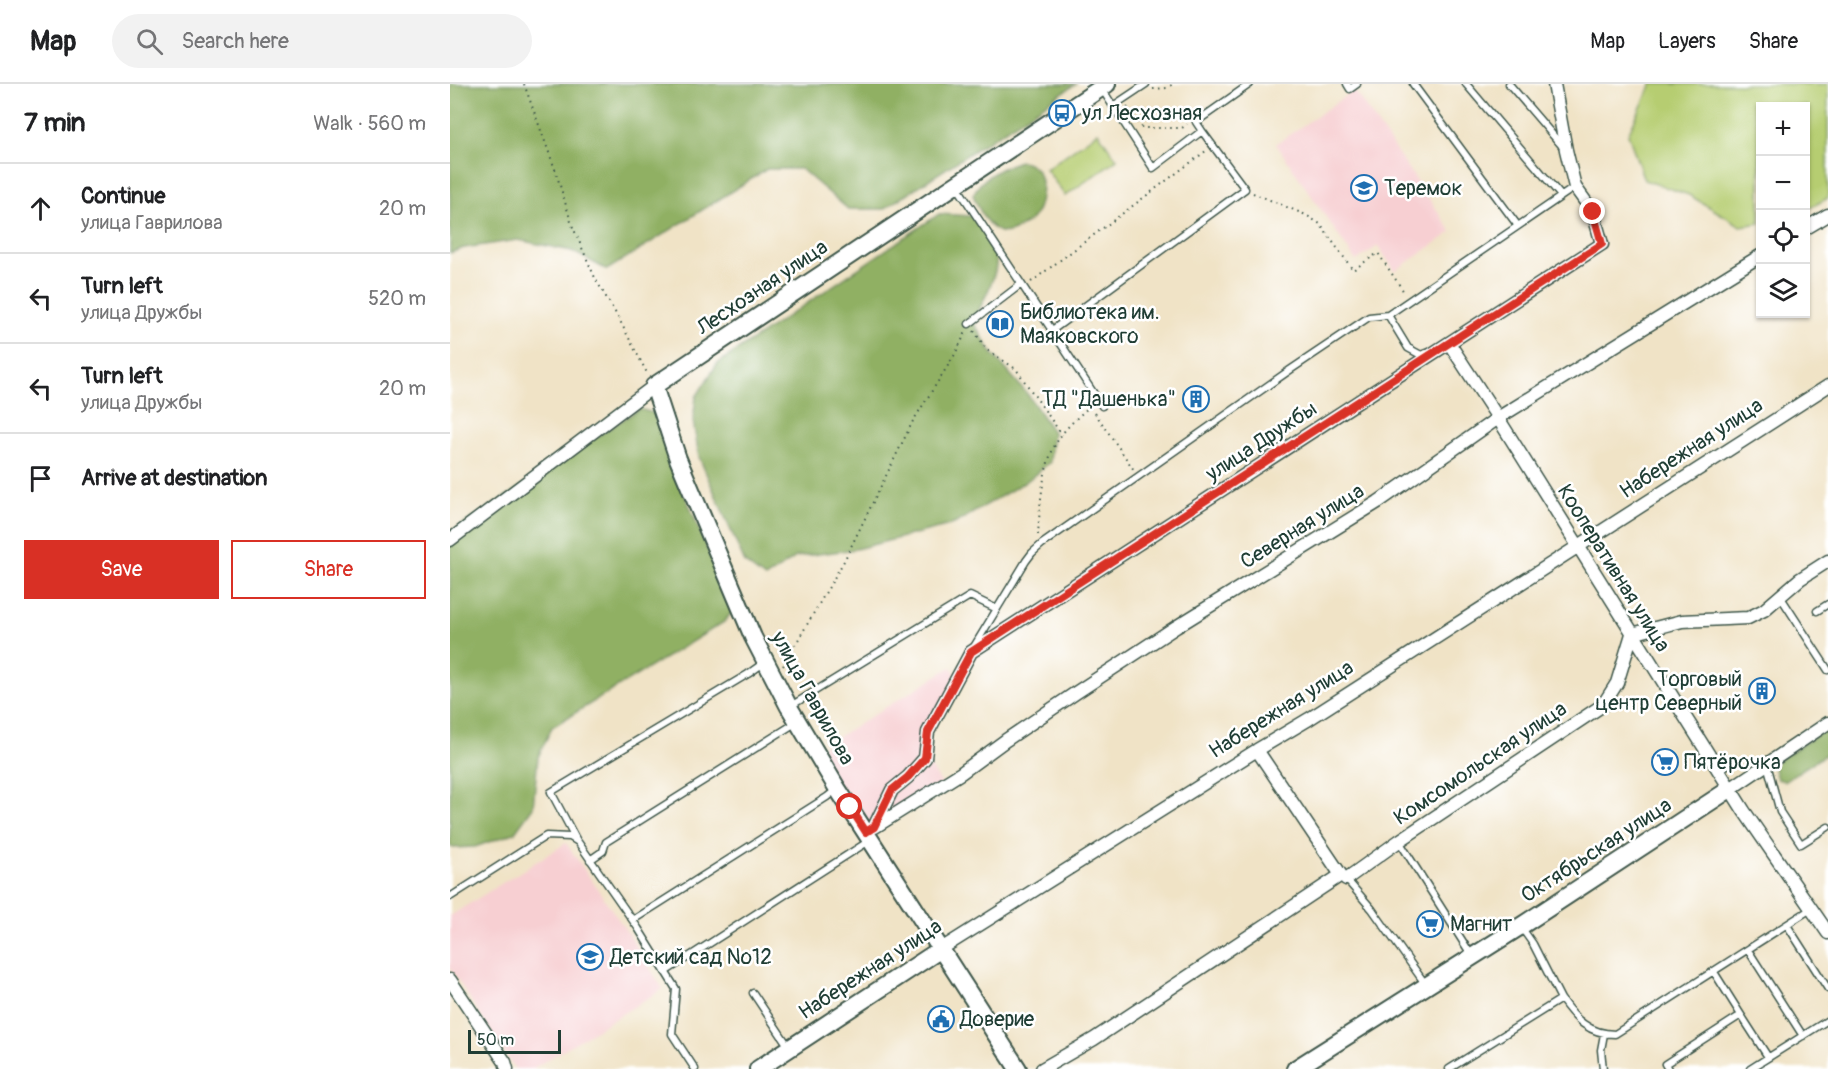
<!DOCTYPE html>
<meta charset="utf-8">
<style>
body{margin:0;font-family:Pangolin,sans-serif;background:#f2f2f2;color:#202124}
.controls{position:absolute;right:18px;top:18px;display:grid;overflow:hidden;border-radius:0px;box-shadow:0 2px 4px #0004}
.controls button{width:54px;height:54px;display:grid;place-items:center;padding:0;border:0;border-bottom:2px solid #e0e0e0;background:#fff;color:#202124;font:30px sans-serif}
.scale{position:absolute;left:18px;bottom:15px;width:93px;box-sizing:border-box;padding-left:6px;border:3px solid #1f3d34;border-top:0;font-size:16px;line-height:21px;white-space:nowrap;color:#1f3d34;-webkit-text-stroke:4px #fff;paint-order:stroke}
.stop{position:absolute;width:18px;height:18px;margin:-14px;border:4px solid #d93025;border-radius:50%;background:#fff}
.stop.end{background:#d93025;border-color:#fff;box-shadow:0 2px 6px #0008}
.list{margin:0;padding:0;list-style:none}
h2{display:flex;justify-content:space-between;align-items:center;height:78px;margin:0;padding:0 24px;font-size:26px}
h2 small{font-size:20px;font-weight:400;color:#757577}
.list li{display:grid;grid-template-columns:39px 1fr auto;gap:18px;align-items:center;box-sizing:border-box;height:90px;padding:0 24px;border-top:2px solid #e0e0e0}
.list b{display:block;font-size:22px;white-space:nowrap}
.list p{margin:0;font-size:20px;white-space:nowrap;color:#757577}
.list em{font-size:20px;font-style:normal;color:#757577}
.actions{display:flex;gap:12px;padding:18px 24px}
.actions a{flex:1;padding:14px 0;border:2px solid #d93025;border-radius:0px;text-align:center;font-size:21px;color:#d93025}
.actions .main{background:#d93025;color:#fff}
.icon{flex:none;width:33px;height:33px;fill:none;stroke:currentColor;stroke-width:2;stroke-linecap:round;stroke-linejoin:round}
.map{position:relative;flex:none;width:1378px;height:985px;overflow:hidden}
header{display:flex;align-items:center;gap:36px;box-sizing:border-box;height:84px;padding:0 30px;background:#fff;border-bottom:2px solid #e0e0e0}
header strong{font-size:28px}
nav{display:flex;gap:33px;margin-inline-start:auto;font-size:21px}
.search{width:420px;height:54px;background:#f2f2f2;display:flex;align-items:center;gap:15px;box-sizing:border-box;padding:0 21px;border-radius:33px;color:#757577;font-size:22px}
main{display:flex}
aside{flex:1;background:#fff}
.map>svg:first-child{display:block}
.built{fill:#f7cfd2}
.green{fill:#b6cd71;stroke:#6a8552;stroke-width:1.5}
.forest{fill:#90b063;stroke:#58764c;stroke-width:1.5}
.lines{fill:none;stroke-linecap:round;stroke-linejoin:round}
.service-casing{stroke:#3e564a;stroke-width:9}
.minor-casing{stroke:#3e564a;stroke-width:15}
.tertiary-casing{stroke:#3e564a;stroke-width:20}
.path{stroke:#3e564a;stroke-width:2;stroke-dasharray:1.5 4.5;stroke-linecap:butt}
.service{stroke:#fff;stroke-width:6}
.minor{stroke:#fff;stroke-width:12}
.tertiary{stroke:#fff;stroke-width:16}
.route{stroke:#d93025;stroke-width:8}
.labels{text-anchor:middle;stroke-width:5;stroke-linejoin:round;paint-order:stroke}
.poi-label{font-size:21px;fill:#1f3d34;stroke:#fff;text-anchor:start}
.street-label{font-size:21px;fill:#1f3d34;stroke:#fff}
</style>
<header>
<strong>Map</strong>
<div class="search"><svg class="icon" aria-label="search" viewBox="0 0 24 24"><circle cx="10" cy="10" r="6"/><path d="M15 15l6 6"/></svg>Search here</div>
<nav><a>Map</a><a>Layers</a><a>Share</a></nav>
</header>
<main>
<aside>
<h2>7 min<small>Walk · 560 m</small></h2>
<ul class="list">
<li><svg class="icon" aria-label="ahead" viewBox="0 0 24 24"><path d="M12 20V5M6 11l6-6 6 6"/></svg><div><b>Continue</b><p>улица Гаврилова</p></div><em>20 m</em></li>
<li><svg class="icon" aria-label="left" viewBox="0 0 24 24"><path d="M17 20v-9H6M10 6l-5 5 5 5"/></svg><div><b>Turn left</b><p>улица Дружбы</p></div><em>520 m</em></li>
<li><svg class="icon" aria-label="left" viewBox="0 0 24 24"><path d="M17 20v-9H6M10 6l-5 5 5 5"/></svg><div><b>Turn left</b><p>улица Дружбы</p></div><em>20 m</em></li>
<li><svg class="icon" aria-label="arrive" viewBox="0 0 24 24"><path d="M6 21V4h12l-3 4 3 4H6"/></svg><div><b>Arrive at destination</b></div></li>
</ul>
<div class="actions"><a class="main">Save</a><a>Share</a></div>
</aside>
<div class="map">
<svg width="1378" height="985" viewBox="0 0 1378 985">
<rect width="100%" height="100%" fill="#fff"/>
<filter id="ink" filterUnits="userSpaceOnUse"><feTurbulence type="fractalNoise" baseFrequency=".0167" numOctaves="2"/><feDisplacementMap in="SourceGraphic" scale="12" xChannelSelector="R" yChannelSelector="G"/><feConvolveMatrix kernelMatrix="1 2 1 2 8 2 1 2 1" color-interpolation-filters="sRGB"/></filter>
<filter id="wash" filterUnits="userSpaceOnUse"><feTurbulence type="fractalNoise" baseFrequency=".008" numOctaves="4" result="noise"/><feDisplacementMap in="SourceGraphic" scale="24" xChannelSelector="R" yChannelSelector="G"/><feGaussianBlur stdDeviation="1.35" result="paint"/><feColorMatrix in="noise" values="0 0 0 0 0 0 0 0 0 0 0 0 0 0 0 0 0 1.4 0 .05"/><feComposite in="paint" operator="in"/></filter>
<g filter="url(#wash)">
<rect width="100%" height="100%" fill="#f0e3c6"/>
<!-- built -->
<path class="built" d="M 904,6 L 1002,148 L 945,187 L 928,162 L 906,177 L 826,60 Z
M 501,583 L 507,592 L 478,648 L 475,674 L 492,700 L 416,748 L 365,667 Z
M 116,759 L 180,852 L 213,905 L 82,985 L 65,985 L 0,884 L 0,832 Z"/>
<!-- green -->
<path class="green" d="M 1202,0 L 1378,0 L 1378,114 L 1356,126 L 1356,22 L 1310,22 L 1310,139 L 1291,142 L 1239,111 L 1194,96 L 1178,50 Z
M 648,48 L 667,75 L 615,112 L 596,85 Z"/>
<!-- forest -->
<path class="forest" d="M 0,0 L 626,0 L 434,125 L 398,125 L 351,85 L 317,85 L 157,186 L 122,167 L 68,156 L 14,164 L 0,169 Z
M 570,77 C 598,79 596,121 580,137 C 577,139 571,142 568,144 C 560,148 554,151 546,146 C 534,138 529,124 523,111 C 531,93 552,83 570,77 Z
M 489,130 L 522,132 C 531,143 541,155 545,168 C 552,186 531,221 523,238 L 542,269 L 578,311 L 603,348 L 600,378 L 577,397 L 504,440 L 406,465 L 346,473 L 315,494 L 295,479 L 249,373 L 243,337 L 246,313 L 267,280 Z
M 189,325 L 204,329 L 216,365 L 283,527 L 274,538 L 102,643 L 88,673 L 83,723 L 64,749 L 25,763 L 2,764 L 0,761 L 0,449 Z
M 1378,644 L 1378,669 L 1334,697 L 1327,695 L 1324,685 L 1327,677 Z"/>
</g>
<g filter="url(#ink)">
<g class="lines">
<defs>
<path id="service" d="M 897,0 L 900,5 L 907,0
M 963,0 L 1068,142
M 1016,0 L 1111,112
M 1059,0 L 1113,63
M 663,22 L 696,0
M 752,47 L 746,38 L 800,0
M 506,101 L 652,322
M 519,240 L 570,201
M 601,247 L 795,105 L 752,47 L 703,84 L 652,5
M 976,269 L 971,271 L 958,264 L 938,231 L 1125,103
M 1330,512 L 1378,586
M 1367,527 L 1378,520
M 525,561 L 576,477 L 582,469 L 592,460 L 840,286 L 919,233 L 938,231
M 339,623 L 520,512 L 547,525
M 1317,680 L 1330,728 L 1351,760 L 1378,743
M 1268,688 L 1282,677
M 127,757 L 101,708 L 298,590 L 315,578
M 949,757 L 1022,872
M 140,776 L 153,767 L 156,758 L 347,638
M 896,795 L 922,825 L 976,901
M 0,813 L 96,752 L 120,753 L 128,758 L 188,844 L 226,905 L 222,950 L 245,985
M 183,836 L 377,713 L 387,705
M 1337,841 L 1378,905
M 1298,866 L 1353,952
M 215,888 L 419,757
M 1264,888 L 1291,931
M 303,909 L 339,963
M 1111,915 C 1125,935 1139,950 1165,950 L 1361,825
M 999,985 L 1111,915 L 1083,860 L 1071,843
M 1153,985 L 1151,966 L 1154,950
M 1218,985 L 1215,980 L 1291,931 L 1318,973
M 1300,985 L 1378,936"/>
<path id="minor" d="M 1356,144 L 1378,131
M 999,259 L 1048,334 L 1294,727 L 1378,849
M 0,456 L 204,302
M 1280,705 L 1378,639
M 424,743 L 442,706 L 458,693 L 475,674 L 478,648 L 521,568 L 1152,160 L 1143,128 L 1125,103 L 1116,66 L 1104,0
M 425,743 L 511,689 L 556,656 L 627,608 L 726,543 L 928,418 L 1048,334 L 1310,172
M 896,795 L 949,757 L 1153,621 L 1167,599 L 1182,550 L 1232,537 L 1298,534 L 1314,526 L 1350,495 L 1378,477
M 491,865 L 807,666 L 859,635 L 1378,302
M 0,896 L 55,978 L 57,985
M 592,985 L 644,955 L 891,791 L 807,666"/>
<path id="tertiary" d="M 308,985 L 491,865
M 568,985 L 387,704 L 339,623 L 303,553 L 228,375 L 204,302 L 657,0
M 845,985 L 1071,842 L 1280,705"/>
</defs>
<!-- service casing -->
<use href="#service" class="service-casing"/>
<!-- minor casing -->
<use href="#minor" class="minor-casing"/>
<!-- tertiary casing -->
<use href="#tertiary" class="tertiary-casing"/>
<!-- path -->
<path class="path" d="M 74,0 L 105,85 L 122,141 L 146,196 L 169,235 L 197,289
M 703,5 L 717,4 L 723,0
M 677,23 L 692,44 L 732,44 L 737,40
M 803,109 L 856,131 L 870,140 L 903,186 L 928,169 L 954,208
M 581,198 L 756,67
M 524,247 L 537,266 L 566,285 L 612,351
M 645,329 L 684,386
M 588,451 C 590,422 592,381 608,356 C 616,343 629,332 640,322 L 639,320
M 333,582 L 394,477 L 463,337 L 504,272 L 516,248"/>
<!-- service -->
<use href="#service" class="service"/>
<!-- minor -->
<use href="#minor" class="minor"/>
<!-- tertiary -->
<use href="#tertiary" class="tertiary"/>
</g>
</g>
<g class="lines" filter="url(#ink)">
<!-- route -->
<path class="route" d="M 400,723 L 416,748 L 424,743 L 442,706 L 458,693 L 475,674 L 478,648 L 521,568 L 1152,160 L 1143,128"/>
</g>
<!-- icons -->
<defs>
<symbol id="bus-ring" viewBox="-11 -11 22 22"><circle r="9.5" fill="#fff" stroke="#1f6fb2" stroke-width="1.5"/><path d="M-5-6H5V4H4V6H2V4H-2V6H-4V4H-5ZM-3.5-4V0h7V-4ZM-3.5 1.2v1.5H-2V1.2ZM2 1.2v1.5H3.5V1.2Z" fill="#1f6fb2"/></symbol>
<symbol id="school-ring" viewBox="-11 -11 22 22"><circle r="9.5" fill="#fff" stroke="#1f6fb2" stroke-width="1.5"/><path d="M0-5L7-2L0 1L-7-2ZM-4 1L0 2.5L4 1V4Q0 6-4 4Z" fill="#1f6fb2"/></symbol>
<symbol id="library-ring" viewBox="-11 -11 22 22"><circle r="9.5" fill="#fff" stroke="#1f6fb2" stroke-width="1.5"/><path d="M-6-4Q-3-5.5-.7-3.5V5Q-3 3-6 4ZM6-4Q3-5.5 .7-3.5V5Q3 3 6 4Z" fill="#1f6fb2"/></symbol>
<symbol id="building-ring" viewBox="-11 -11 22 22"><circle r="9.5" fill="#fff" stroke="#1f6fb2" stroke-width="1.5"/><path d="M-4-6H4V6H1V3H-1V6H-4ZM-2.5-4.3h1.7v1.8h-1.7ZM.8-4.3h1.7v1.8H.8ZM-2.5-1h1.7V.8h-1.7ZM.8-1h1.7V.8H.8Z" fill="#1f6fb2"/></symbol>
<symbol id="supermarket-ring" viewBox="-11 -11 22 22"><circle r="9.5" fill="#fff" stroke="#1f6fb2" stroke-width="1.5"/><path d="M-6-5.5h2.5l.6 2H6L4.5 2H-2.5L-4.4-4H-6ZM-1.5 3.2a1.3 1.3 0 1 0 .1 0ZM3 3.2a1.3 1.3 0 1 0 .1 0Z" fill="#1f6fb2"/></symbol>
<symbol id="civic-ring" viewBox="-11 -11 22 22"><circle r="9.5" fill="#fff" stroke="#1f6fb2" stroke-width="1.5"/><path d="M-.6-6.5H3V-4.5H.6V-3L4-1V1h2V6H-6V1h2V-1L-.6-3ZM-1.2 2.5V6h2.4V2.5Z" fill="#1f6fb2"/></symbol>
</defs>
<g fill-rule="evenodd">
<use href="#bus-ring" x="597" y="14" width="30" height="30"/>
<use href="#school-ring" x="899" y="89" width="30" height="30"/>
<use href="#library-ring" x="535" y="225" width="30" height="30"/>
<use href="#building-ring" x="731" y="300" width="30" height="30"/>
<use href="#building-ring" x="1297" y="592" width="30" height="30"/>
<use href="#supermarket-ring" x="1200" y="663" width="30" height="30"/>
<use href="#supermarket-ring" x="965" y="825" width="30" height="30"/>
<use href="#school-ring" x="125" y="858" width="30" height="30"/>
<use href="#civic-ring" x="476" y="920" width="30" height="30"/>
</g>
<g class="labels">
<!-- poi labels -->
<g class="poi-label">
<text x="632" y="36">ул Лесхозная</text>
<text x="934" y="111">Теремок</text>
<text x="570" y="235">Библиотека им.<tspan x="570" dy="24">Маяковского</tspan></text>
<text x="726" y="322" text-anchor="end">ТД "Дашенька"</text>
<text x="1292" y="602" text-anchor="end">Торговый<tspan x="1292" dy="24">центр Северный</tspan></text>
<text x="1234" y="685">Пятёрочка</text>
<text x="1000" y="847">Магнит</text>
<text x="160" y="880">Детский сад №12</text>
<text x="510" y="942">Доверие</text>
</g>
<!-- street labels -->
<g class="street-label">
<text transform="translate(312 203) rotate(-34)" y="7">Лесхозная улица</text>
<text transform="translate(811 357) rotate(-33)" y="7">улица Дружбы</text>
<text transform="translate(1241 364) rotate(-33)" y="7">Набережная улица</text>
<text transform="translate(852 442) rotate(-32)" y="7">Северная улица</text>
<text transform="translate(1164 484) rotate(58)" y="7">Кооперативная улица</text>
<text transform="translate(363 614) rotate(61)" y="7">улица Гаврилова</text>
<text transform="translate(831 625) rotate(-32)" y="7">Набережная улица</text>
<text transform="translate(1030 679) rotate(-34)" y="7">Комсомольская улица</text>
<text transform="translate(1146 766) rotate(-33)" y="7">Октябрьская улица</text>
<text transform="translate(420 885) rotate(-33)" y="7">Набережная улица</text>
</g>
</g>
</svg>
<div class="controls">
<button>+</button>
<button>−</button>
<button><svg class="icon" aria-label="locate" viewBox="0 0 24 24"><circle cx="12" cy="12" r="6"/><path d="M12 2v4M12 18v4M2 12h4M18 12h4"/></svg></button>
<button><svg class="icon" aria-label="layers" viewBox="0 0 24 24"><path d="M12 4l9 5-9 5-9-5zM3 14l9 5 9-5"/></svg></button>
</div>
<div class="scale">50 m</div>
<div class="stop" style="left:400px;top:723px"></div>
<div class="stop end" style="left:1143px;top:128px"></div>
</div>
</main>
